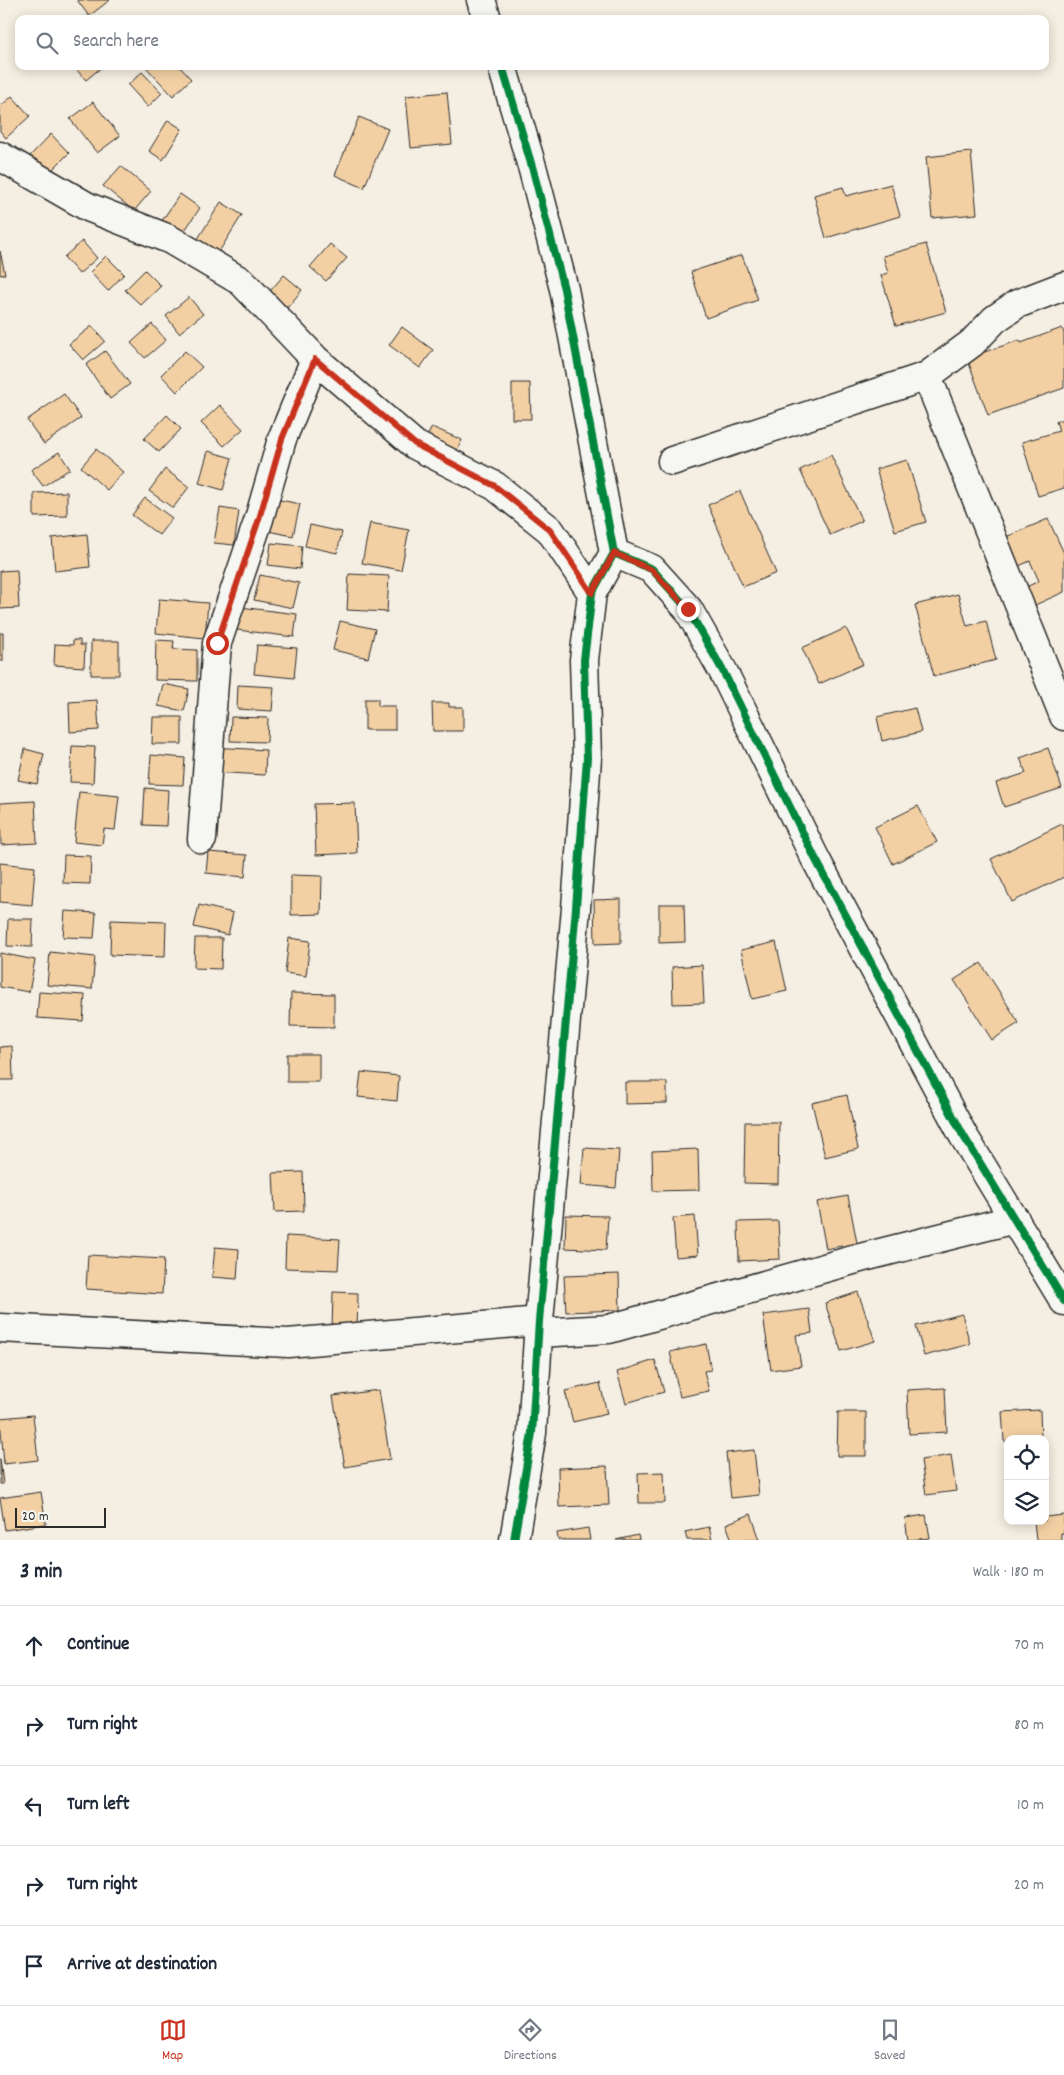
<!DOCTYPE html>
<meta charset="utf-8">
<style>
body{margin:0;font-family:Dekko,sans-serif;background:#f2f2f3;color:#1f2937}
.controls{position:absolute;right:15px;bottom:15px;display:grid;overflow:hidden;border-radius:10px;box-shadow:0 2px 12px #0003}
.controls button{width:45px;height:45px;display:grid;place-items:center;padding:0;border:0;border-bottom:1px solid #e0e1e3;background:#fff;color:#1f2937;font:25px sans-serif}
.scale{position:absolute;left:15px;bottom:12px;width:91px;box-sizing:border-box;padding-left:5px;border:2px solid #2b2b2b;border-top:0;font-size:14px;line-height:18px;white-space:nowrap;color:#2b2b2b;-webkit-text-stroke:4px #f6f6f2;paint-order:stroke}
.stop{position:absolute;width:15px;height:15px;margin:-11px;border:4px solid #c8321e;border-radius:50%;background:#fff}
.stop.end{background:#c8321e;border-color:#fff;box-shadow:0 1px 5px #0008}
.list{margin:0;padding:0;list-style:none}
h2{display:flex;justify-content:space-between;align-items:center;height:65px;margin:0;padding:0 20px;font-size:21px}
h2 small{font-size:16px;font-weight:400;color:#747a83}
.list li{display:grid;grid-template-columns:32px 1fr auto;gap:15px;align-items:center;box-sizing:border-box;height:80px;padding:0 20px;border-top:1px solid #e0e1e3}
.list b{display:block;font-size:19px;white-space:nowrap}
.list em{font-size:16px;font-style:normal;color:#747a83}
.icon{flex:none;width:28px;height:28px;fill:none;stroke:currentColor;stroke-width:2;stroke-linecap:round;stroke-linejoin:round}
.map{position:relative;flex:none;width:1064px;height:1540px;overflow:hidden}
.search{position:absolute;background:#fff;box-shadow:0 2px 12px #0003;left:15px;right:15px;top:15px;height:55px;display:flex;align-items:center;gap:12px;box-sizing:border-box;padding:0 18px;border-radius:10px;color:#747a83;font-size:19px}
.sheet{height:465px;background:#fff}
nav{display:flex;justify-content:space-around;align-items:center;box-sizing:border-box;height:70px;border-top:1px solid #e0e1e3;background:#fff;font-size:14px;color:#747a83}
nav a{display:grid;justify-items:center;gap:2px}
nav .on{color:#c8321e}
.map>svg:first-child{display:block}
.building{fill:#f3d0a4;stroke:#2b2b2b}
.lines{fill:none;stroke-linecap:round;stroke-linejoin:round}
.street-casing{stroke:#2b2b2b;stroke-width:31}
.street{stroke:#f6f6f2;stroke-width:28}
.cycleway-casing{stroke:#f6f6f2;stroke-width:11}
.cycleway{stroke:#00873e;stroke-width:8}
.route{stroke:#c8321e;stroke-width:6}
</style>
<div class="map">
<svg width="1064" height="1540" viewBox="0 0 1064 1540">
<rect width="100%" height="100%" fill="#f5eee2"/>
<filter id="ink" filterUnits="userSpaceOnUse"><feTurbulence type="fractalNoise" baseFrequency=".02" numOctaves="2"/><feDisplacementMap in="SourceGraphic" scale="10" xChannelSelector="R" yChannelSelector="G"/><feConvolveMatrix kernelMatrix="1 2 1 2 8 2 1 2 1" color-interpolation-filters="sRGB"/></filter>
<g filter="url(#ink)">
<!-- building -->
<path class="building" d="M 77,0 L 110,0 L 89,16 Z
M 73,66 L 103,66 L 86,80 Z
M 145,66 L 179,66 L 191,79 L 173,96 Z
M 142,72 L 162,93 L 148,107 L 128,85 Z
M 447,92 L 452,144 L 411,148 L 406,96 Z
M 12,96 L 30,116 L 6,138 L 0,131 L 0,107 Z
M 93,102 L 120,136 L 97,153 L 70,119 Z
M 359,117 L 388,129 L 364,188 L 335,175 Z
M 168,120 L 182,129 L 163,160 L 149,151 Z
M 51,134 L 69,153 L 46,176 L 28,158 Z
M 971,152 L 977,214 L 932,218 L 926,157 Z
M 121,166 L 151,191 L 134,211 L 103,186 Z
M 891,184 L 900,216 L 826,238 L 814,195 L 843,187 L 846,196 Z
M 180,194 L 200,208 L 181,236 L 161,222 Z
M 221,202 L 242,215 L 215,258 L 194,245 Z
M 82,241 L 97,258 L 79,274 L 64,257 Z
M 330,244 L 347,258 L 326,281 L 310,267 Z
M 926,244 L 946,312 L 896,326 L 881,275 L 888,273 L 883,256 Z
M 0,251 L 5,274 L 0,275 Z
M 742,255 L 758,300 L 706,318 L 691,272 Z
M 106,256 L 124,274 L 108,291 L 90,272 Z
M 145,270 L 161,286 L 141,305 L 125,290 Z
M 284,275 L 302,290 L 282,314 L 264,298 Z
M 189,297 L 203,314 L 179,333 L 166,316 Z
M 152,324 L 166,340 L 145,358 L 131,343 Z
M 92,326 L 105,341 L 83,360 L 69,344 Z
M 402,327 L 433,350 L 420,368 L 389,345 Z
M 1062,328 L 1064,333 L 1064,388 L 988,415 L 967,358 L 1020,340 L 1021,343 Z
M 105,351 L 130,384 L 110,399 L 86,365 Z
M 185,351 L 202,367 L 177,392 L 161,375 Z
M 512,383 L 530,383 L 531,419 L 512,419 Z
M 64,394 L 81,418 L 44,444 L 27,420 Z
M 220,405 L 243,429 L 224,446 L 201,423 Z
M 167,415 L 181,429 L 159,452 L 144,439 Z
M 1064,419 L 1064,488 L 1038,496 L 1022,442 L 1059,431 L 1056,421 Z
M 432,427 L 462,440 L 453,459 L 423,445 Z
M 96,449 L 123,472 L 107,490 L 81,467 Z
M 208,451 L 232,458 L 223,490 L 199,483 Z
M 59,452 L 70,469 L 43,486 L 31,470 Z
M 831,455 L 862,521 L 830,535 L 800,470 Z
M 907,460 L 926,522 L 895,531 L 876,469 Z
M 165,469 L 189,487 L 173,508 L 149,491 Z
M 740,491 L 776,573 L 743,587 L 708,505 Z
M 67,492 L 67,516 L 34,517 L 34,493 Z
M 145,498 L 172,518 L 159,535 L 132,515 Z
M 275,499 L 300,504 L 293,536 L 268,531 Z
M 220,508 L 239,511 L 234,545 L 214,543 Z
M 1048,519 L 1064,553 L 1064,592 L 1035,605 L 1026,587 L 1039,581 L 1030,561 L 1019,566 L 1006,537 Z
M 370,523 L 409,530 L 401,570 L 362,563 Z
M 310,525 L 342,532 L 337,553 L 305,546 Z
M 87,534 L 90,567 L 55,571 L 52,538 Z
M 271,543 L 302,546 L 300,569 L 268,565 Z
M 17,570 L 19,608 L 0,609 L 0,571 Z
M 349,574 L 389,576 L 387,612 L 347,610 Z
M 260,575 L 299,583 L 293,608 L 254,600 Z
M 958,594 L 967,626 L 986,621 L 996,660 L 934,676 L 915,605 Z
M 159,599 L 208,603 L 205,638 L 156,633 Z
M 240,607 L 297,614 L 294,637 L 237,630 Z
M 340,621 L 375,629 L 368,658 L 333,650 Z
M 846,628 L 863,664 L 819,684 L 802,648 Z
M 0,633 L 3,633 L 3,661 L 0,661 Z
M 73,640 L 80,640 L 80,645 L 85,645 L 84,667 L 54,665 L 55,644 L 73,645 Z
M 156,640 L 174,641 L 173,649 L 197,650 L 197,681 L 155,680 Z
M 91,641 L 119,641 L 119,675 L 91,675 Z
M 257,645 L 297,648 L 294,678 L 254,674 Z
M 163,684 L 189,689 L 184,711 L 158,706 Z
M 238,685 L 274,687 L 272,711 L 237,709 Z
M 365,699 L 378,699 L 378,706 L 395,706 L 395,730 L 365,730 Z
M 97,700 L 99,730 L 70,732 L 69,702 Z
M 432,703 L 449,703 L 449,707 L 463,707 L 463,731 L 433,731 Z
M 915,708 L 921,732 L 882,741 L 877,717 Z
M 153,717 L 182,717 L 182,744 L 152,744 Z
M 231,717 L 268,718 L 267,742 L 230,741 Z
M 72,746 L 95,747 L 93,783 L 70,782 Z
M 212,747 L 266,750 L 265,775 L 211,772 Z
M 1048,748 L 1062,788 L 1004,807 L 996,783 L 1026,773 L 1020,758 Z
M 25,749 L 44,754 L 37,784 L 18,780 Z
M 151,755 L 185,758 L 183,785 L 149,784 Z
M 145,788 L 168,790 L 166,826 L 143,825 Z
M 79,792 L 119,796 L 115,830 L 104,829 L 102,845 L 74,842 Z
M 35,801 L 37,843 L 1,845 L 0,803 Z
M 355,803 L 357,853 L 316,855 L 314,804 Z
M 918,806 L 937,842 L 893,864 L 875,827 Z
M 1062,824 L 1064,828 L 1064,877 L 1012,902 L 991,859 Z
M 208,852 L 247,855 L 245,877 L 206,873 Z
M 64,855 L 91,856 L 90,884 L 63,883 Z
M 0,863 L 35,867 L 32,905 L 0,902 Z
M 291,875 L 322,876 L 321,914 L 291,915 Z
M 621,899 L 621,943 L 595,944 L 594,900 Z
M 659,904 L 684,904 L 685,942 L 659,943 Z
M 199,905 L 233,913 L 228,935 L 194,927 Z
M 65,911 L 96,913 L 94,938 L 63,937 Z
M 8,919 L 33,919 L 32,947 L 7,946 Z
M 111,920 L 166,922 L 165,957 L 110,955 Z
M 195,938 L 222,938 L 221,969 L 194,968 Z
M 289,938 L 310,941 L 306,976 L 285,973 Z
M 776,942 L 787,991 L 752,999 L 741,950 Z
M 50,952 L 95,957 L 92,989 L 47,985 Z
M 0,953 L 35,960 L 29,992 L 0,987 Z
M 981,963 L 1019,1023 L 992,1040 L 954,980 Z
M 702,965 L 704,1003 L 673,1004 L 672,967 Z
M 39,992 L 85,995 L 83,1021 L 37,1018 Z
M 291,993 L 334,994 L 334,1027 L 290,1026 Z
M 12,1046 L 13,1080 L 0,1080 L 0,1047 Z
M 287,1054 L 319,1054 L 319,1082 L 287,1082 Z
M 361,1072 L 399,1076 L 397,1101 L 358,1097 Z
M 625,1082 L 667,1082 L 667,1103 L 625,1104 Z
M 847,1095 L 858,1149 L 825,1157 L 812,1103 Z
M 745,1122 L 779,1122 L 778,1184 L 744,1183 Z
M 584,1148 L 619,1150 L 616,1188 L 581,1185 Z
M 698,1149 L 699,1190 L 653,1191 L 652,1151 Z
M 303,1172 L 304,1211 L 275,1212 L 273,1173 Z
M 848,1196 L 857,1243 L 826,1249 L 817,1202 Z
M 566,1215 L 608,1216 L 606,1250 L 565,1248 Z
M 695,1216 L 698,1255 L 676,1257 L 673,1218 Z
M 778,1221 L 780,1259 L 739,1261 L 738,1222 Z
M 286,1236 L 340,1239 L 338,1270 L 285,1268 Z
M 215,1247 L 239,1249 L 237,1279 L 212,1277 Z
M 88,1255 L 164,1259 L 162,1294 L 86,1289 Z
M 619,1274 L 620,1310 L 566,1312 L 564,1276 Z
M 333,1292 L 358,1293 L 357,1331 L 332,1330 Z
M 858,1292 L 875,1341 L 841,1351 L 825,1303 Z
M 809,1309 L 812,1333 L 796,1335 L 801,1366 L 771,1370 L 763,1315 Z
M 962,1314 L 970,1344 L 924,1356 L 916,1326 Z
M 706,1344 L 711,1370 L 704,1371 L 709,1391 L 680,1397 L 670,1352 Z
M 655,1360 L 664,1392 L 626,1403 L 617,1372 Z
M 600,1383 L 607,1414 L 573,1422 L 565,1391 Z
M 945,1388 L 947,1432 L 909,1434 L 907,1390 Z
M 379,1390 L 390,1459 L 345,1467 L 333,1396 Z
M 1040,1410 L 1041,1439 L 1008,1439 L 1008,1441 L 1004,1441 L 1002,1412 Z
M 838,1412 L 866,1412 L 866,1456 L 837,1456 Z
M 33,1415 L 38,1460 L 4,1464 L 0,1418 Z
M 754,1450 L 759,1495 L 731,1498 L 726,1453 Z
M 951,1455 L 956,1491 L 926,1495 L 921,1460 Z
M 0,1459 L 3,1484 L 0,1484 Z
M 607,1466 L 609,1505 L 559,1507 L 558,1468 Z
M 664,1472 L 665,1503 L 639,1503 L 638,1473 Z
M 41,1492 L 46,1524 L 5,1530 L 0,1498 Z
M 751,1514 L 760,1540 L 732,1540 L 726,1524 Z
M 926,1515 L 930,1538 L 908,1540 L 905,1518 Z
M 1064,1515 L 1064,1533 L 1061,1533 L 1061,1540 L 1036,1540 L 1034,1521 L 1045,1521 L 1045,1517 Z
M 709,1527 L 712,1540 L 687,1540 L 685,1532 Z
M 588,1528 L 590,1540 L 558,1540 L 557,1533 Z
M 638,1535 L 639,1540 L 616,1540 Z"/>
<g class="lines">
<defs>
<path id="street" d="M 481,0 L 487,19
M 502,66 L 533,170 L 564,289 L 614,553 L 592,593 L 584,660 L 587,758 L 576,908 L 539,1321 L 532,1433 L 514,1540
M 0,156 L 88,207 L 169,239 L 242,282 L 315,359 L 415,445 L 495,486 L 550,530 L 592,593
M 927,376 L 1064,716
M 672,461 L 927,376 L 972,343 L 995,319 L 1017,304 L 1064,286
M 614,553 L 652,569 L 688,609 L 723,671 L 815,858 L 963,1135 L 1064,1301
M 202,839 L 217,643 L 259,519 L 282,439 L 315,359
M 0,1328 L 288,1343 L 539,1321
M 538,1333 L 609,1329 L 860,1258 L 1015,1219"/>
</defs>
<!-- street casing -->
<use href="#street" class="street-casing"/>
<!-- street -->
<use href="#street" class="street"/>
<defs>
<path id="cycleway" d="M 502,66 L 533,170 L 564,289 L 614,553 L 592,593 L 584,660 L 587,758 L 576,908 L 539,1321 L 532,1433 L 514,1540
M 614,553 L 652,569 L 688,609 L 723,671 L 815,858 L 963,1135 L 1064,1301"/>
</defs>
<!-- cycleway casing -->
<use href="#cycleway" class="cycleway-casing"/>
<!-- cycleway -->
<use href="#cycleway" class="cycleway"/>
</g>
</g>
<g class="lines" filter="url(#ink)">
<!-- route -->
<path class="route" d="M 217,643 L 259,519 L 282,439 L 315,359 L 415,444 L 495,486 L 550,530 L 592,593 L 614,553 L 652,570 L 688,609"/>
</g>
</svg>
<div class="controls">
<button><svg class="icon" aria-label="locate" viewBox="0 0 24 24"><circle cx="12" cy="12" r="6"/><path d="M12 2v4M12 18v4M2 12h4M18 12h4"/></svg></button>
<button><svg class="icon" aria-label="layers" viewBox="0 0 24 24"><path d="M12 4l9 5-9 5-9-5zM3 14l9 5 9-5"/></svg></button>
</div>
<div class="scale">20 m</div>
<div class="stop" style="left:217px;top:643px"></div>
<div class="stop end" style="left:688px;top:609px"></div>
<div class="search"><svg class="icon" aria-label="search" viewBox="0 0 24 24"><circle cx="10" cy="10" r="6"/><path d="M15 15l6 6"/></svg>Search here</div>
</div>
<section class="sheet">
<h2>3 min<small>Walk · 180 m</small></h2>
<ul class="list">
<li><svg class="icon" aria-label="ahead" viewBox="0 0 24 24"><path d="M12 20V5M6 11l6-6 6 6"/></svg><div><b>Continue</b></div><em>70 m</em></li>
<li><svg class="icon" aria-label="right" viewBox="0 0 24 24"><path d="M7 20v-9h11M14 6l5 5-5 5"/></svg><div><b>Turn right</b></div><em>80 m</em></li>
<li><svg class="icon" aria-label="left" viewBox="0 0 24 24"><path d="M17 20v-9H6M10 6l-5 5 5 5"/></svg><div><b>Turn left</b></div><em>10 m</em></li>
<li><svg class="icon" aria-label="right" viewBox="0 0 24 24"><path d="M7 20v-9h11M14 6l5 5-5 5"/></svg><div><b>Turn right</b></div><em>20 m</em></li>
<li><svg class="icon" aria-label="arrive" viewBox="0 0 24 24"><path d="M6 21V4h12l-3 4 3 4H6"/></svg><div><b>Arrive at destination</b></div></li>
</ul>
</section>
<nav>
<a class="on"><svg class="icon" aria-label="map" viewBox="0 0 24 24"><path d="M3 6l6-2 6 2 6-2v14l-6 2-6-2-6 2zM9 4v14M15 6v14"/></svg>Map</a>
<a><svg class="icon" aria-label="directions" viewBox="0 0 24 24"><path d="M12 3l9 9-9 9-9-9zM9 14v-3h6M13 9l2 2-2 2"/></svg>Directions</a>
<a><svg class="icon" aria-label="saved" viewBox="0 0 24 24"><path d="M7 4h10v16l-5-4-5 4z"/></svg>Saved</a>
</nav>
